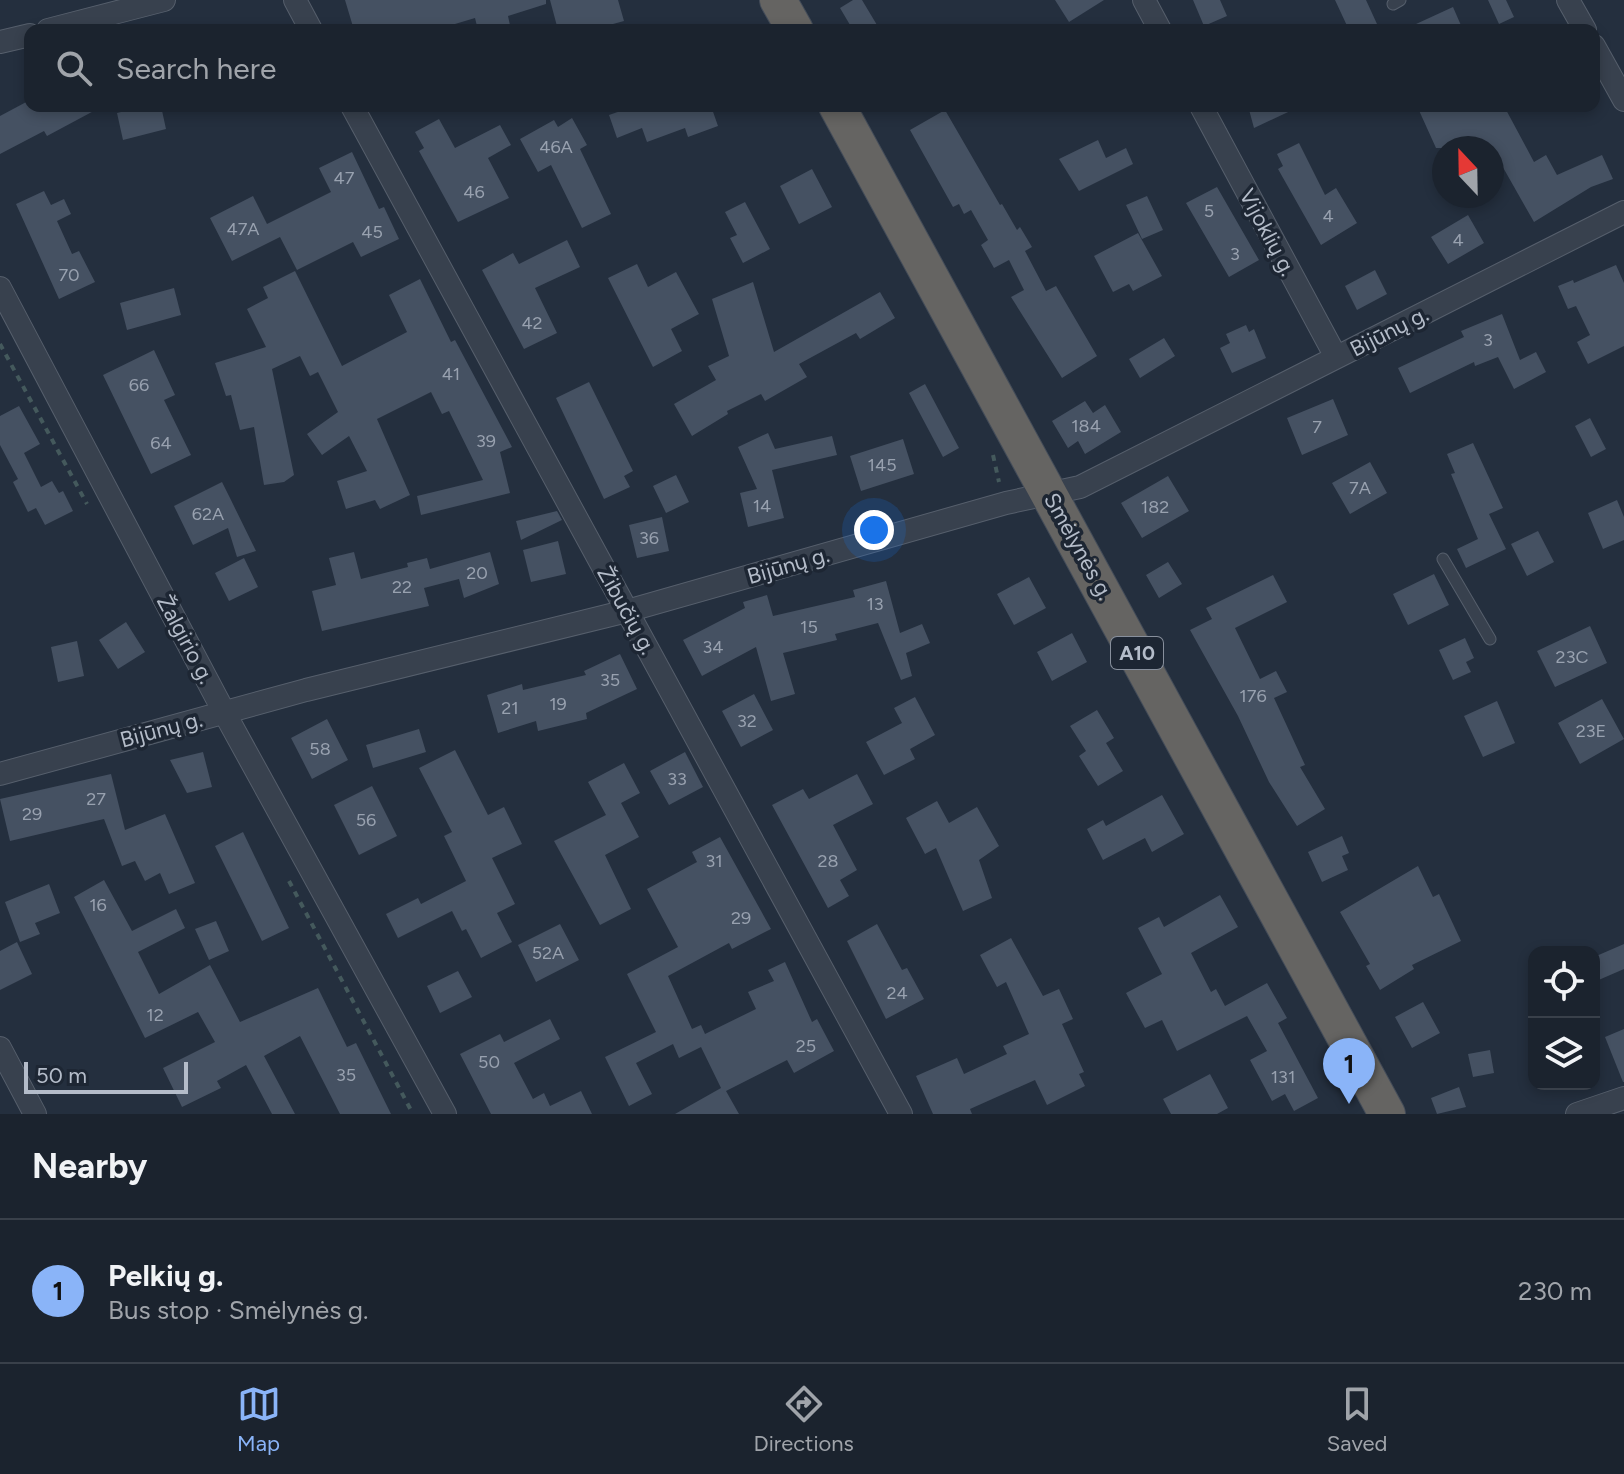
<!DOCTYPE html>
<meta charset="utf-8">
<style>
body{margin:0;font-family:Figtree,sans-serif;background:#242b36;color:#f1f3f6}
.controls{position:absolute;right:24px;bottom:24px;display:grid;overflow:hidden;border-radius:16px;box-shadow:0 4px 12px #0003}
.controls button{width:72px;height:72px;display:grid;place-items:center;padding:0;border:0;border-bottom:2px solid #39404a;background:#1b232e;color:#f1f3f6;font:40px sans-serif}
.compass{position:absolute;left:1432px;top:136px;width:72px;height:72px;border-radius:50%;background:#1b232e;box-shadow:0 4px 12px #0003;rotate:338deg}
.scale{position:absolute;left:24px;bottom:20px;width:164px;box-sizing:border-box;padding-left:8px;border:4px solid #b4bcc9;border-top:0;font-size:22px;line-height:28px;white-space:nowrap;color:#b4bcc9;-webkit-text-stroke:6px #1d2633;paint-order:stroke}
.you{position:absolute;left:874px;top:530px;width:28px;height:28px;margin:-20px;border:6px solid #fff;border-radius:50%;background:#1a73e8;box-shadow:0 0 0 12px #1a73e833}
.badge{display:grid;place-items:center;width:52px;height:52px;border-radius:50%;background:#8ab4f8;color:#111;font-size:26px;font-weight:700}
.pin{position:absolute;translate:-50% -66px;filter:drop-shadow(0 2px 4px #0008)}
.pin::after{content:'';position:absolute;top:42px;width:28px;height:24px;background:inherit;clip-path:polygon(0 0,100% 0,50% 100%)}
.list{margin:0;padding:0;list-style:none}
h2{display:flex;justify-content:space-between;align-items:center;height:104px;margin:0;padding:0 32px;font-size:34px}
h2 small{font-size:26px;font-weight:400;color:#a0a4aa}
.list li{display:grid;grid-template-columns:52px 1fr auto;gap:24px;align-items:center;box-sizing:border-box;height:144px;padding:0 32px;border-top:2px solid #39404a}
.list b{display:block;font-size:30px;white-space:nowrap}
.list p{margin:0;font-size:26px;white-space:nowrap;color:#a0a4aa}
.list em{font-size:26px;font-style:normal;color:#a0a4aa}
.icon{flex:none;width:44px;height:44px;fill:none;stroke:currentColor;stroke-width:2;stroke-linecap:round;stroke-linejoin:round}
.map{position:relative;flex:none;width:1624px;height:1114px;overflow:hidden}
.search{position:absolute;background:#1b232e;box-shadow:0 4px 12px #0003;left:24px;right:24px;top:24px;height:88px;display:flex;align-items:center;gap:20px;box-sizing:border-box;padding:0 28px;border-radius:16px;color:#a0a4aa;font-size:30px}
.sheet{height:248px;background:#1b232e}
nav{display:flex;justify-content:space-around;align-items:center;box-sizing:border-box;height:112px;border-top:2px solid #39404a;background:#1b232e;font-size:22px;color:#a0a4aa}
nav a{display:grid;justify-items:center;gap:4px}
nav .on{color:#8ab4f8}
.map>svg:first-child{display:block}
.building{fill:#455162}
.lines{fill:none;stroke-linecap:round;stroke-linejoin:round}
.service-casing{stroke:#565f6c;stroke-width:13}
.minor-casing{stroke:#565f6c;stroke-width:24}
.trunk-casing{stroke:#434c59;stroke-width:38}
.path{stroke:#44595c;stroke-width:4;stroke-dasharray:6 6;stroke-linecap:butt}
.service{stroke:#38414e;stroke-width:11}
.minor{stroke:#38414e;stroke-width:22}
.trunk{stroke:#656462;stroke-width:36}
.labels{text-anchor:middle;stroke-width:7;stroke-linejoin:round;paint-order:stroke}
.number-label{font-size:18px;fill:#98a1af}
.shield{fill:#1d2633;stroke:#878f9c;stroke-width:2}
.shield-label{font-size:20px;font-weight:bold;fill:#b4bcc9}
.street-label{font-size:22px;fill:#b4bcc9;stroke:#1d2633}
</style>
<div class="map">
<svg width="1624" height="1114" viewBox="0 0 1624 1114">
<rect width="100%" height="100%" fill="#242f3e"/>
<!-- building -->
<path class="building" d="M 345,0 L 546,0 L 546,4 L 508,16 L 511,30 L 478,30 L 475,18 L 435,30 L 354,30 Z
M 550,0 L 618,0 L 624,21 L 591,30 L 558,30 Z
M 853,0 L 862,0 L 880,30 L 853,30 L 840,8 Z
M 1055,0 L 1104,0 L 1069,22 Z
M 1193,0 L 1220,0 L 1227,16 L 1204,26 Z
M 1335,0 L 1366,0 L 1377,24 L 1363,30 L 1349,30 Z
M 1488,0 L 1506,0 L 1514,17 L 1499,24 Z
M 1453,7 L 1463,30 L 1403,30 Z
M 30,100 L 30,106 L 103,106 L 47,136 L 44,131 L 0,154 L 0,116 Z
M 145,106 L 161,106 L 166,129 L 123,140 L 117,113 Z
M 635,106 L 711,106 L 718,126 L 688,137 L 685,128 L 647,142 L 642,128 L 617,138 L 609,115 Z
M 1248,106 L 1301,106 L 1254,128 Z
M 1417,106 L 1504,106 L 1534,162 L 1546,155 L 1557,175 L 1602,155 L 1613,179 L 1591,187 L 1534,222 L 1492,148 L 1436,148 Z
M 945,110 L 1000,205 L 1002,204 L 1017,230 L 1020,227 L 1032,247 L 1025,251 L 1046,291 L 1056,286 L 1097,356 L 1062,378 L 1011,297 L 1024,290 L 1009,260 L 994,268 L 981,245 L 988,240 L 971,210 L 964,214 L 959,204 L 953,207 L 910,130 Z
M 572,118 L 587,145 L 580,149 L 611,214 L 582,228 L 551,165 L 538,172 L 520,139 L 554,120 L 558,127 Z
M 439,119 L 455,148 L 500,125 L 511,145 L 488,158 L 509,198 L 458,222 L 419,151 L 424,148 L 415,132 Z
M 1098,140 L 1106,158 L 1126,148 L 1133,164 L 1079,191 L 1059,159 Z
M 1299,143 L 1325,195 L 1336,188 L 1357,223 L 1321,245 L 1278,169 L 1283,166 L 1277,154 Z
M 352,152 L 379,209 L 384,207 L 399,239 L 361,257 L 353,242 L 297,270 L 280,237 L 232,261 L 210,218 L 253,196 L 267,224 L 331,192 L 319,168 Z
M 812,169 L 832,207 L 799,224 L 780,186 Z
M 1217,187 L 1259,260 L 1229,277 L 1186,203 Z
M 44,191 L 51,205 L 64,199 L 71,214 L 57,221 L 72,254 L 79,251 L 95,282 L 59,299 L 16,204 Z
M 1147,196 L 1163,230 L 1142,239 L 1126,205 Z
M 745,202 L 770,249 L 743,263 L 730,238 L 737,235 L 725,212 Z
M 1468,215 L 1484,243 L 1448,264 L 1431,237 Z
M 1138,233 L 1162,276 L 1133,291 L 1129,284 L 1113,292 L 1094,256 Z
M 567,240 L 580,267 L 535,288 L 557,333 L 524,349 L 482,270 L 513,253 L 519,264 Z
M 637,264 L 648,287 L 676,272 L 699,314 L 671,329 L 682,351 L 653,367 L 608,278 Z
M 1616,265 L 1624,283 L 1624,346 L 1588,364 L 1577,342 L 1590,335 L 1576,306 L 1568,309 L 1558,286 L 1573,280 L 1574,283 Z
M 1375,270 L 1387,294 L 1357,310 L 1345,286 Z
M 295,271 L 342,366 L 407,332 L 389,295 L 420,279 L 451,342 L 455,340 L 512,447 L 500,452 L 510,493 L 421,515 L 417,496 L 483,480 L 449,411 L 442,414 L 431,392 L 377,419 L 410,495 L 380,509 L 375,500 L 346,509 L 337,481 L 367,471 L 349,436 L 322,455 L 307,434 L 338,412 L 318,372 L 310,376 L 300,356 L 272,369 L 294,475 L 284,482 L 264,485 L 254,427 L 240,430 L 231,395 L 226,396 L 215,363 L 266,347 L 247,309 L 268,298 L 263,287 Z
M 753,282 L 774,352 L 880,292 L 895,318 L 860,339 L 856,333 L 799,364 L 807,377 L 765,401 L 761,394 L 727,411 L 728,414 L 692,436 L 674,404 L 716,380 L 708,366 L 729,356 L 712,299 Z
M 174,288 L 181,315 L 127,330 L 120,303 Z
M 1502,314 L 1520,360 L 1536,352 L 1546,372 L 1514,389 L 1498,357 L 1475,366 L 1474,362 L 1410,393 L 1398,368 L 1464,337 L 1461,331 Z
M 1246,325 L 1249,332 L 1254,329 L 1266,358 L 1232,373 L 1220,348 L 1230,343 L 1226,334 Z
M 1164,338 L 1175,356 L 1140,378 L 1129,359 Z
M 154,350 L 175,395 L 164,400 L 191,455 L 151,474 L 103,375 Z
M 589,382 L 633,471 L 624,476 L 630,487 L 604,499 L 556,398 Z
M 925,384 L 959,448 L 943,457 L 909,393 Z
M 1333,399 L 1348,435 L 1302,455 L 1287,418 Z
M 1085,401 L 1093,413 L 1105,405 L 1121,432 L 1085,454 L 1078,441 L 1068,448 L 1052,421 Z
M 19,406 L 40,444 L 24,453 L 41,487 L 52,481 L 59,493 L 63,491 L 73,511 L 45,525 L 36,508 L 28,512 L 13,482 L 18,479 L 0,445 L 0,416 Z
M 1590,418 L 1606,449 L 1591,457 L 1575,426 Z
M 768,433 L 775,449 L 832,436 L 837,455 L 772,470 L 784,518 L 748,527 L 740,493 L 757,489 L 738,447 Z
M 903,439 L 914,474 L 861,491 L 850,456 Z
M 1473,443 L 1503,508 L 1489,514 L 1506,549 L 1466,568 L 1457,549 L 1478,539 L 1451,474 L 1455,473 L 1447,454 Z
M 1370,462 L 1387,493 L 1350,514 L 1332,483 Z
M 676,475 L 689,502 L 666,513 L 653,486 Z
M 1168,476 L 1189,511 L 1142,538 L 1121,503 Z
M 222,482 L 229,496 L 256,551 L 237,557 L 228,528 L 193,545 L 174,506 Z
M 1617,500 L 1624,517 L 1624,540 L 1603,549 L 1588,513 Z
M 557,511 L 562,520 L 521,540 L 516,521 Z
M 662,517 L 669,551 L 637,558 L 629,525 Z
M 1538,531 L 1554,562 L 1527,576 L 1511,544 Z
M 558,541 L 566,574 L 531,582 L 523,550 Z
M 354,552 L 361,579 L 408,567 L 407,563 L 427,558 L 430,569 L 490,552 L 499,584 L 464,598 L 459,579 L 424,588 L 429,606 L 322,631 L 312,591 L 336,585 L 329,558 Z
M 244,558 L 258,587 L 229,601 L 215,573 Z
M 1168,562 L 1182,584 L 1159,598 L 1146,575 Z
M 1434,574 L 1449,605 L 1408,625 L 1393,594 Z
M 1273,575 L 1287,602 L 1235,628 L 1260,679 L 1276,671 L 1287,692 L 1274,698 L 1305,765 L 1300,767 L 1325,809 L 1297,826 L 1269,782 L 1238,716 L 1190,630 L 1212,619 L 1206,608 Z
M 1029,577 L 1046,608 L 1014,625 L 997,594 Z
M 886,581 L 900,633 L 922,624 L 930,643 L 906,653 L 912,676 L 901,680 L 878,623 L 835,634 L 837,640 L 783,653 L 795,694 L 771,701 L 756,647 L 702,676 L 683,640 L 745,608 L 743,602 L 767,595 L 773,616 L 855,597 L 853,590 Z
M 126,622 L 145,652 L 118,669 L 99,640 Z
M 1590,626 L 1607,663 L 1555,687 L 1537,651 Z
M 1072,633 L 1087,662 L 1052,681 L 1037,652 Z
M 1465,638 L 1474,658 L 1466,662 L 1471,672 L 1453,680 L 1439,650 Z
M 77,641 L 84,676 L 58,682 L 51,647 Z
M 620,654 L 637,689 L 586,713 L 587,719 L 538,731 L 536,721 L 498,733 L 487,695 L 522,684 L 523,690 L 586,675 L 584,671 Z
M 754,694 L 773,730 L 741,747 L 722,711 Z
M 915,697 L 935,735 L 910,749 L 915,759 L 884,775 L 866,742 L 902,723 L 894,708 Z
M 1602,699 L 1624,739 L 1580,764 L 1558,723 Z
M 1497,701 L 1515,743 L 1483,757 L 1464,716 Z
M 1097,710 L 1114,738 L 1106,743 L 1123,771 L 1098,786 L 1079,756 L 1086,751 L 1070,726 Z
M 327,719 L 348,760 L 312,779 L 291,738 Z
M 419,729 L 426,752 L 373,768 L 366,745 Z
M 455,750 L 488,815 L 504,807 L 522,844 L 492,858 L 515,904 L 497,913 L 512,942 L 481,958 L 466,929 L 462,931 L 452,911 L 398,938 L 386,914 L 418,898 L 421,904 L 466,881 L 444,836 L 452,832 L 419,768 Z
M 203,752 L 212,787 L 187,793 L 170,760 Z
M 685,752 L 703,787 L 669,805 L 650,771 Z
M 624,763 L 640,793 L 621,803 L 639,837 L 605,855 L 631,909 L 600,925 L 554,841 L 606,815 L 588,782 Z
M 111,774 L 125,830 L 165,814 L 195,883 L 169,894 L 160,873 L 145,881 L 135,861 L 122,866 L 104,819 L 10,841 L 0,799 Z
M 857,774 L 873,804 L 833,825 L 857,870 L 840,880 L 849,896 L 828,908 L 772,805 L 803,789 L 809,799 Z
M 372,786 L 397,836 L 359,855 L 334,805 Z
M 1162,795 L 1184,834 L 1152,852 L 1145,838 L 1103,860 L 1087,829 L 1103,820 L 1106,826 Z
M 937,801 L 949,823 L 977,807 L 999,846 L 979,860 L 992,898 L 963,911 L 936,848 L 925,854 L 906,818 Z
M 243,832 L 289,928 L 262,941 L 215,846 Z
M 1342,836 L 1349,853 L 1342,856 L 1348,870 L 1322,882 L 1308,852 Z
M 720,837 L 771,929 L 732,949 L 729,943 L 668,976 L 692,1029 L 701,1025 L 705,1034 L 756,1009 L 748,992 L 774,981 L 768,970 L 785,962 L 812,1022 L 817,1019 L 834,1051 L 794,1073 L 787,1060 L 726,1091 L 739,1114 L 675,1114 L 721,1088 L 701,1047 L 679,1058 L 673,1044 L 636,1063 L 652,1094 L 629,1106 L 605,1057 L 656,1032 L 627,974 L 678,947 L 647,889 L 697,862 L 692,852 Z
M 1418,866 L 1433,897 L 1439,894 L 1461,941 L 1412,965 L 1414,969 L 1380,990 L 1366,966 L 1370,964 L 1340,912 Z
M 104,880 L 132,931 L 176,909 L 185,928 L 138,952 L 159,994 L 210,965 L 240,1022 L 318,988 L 347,1047 L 356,1043 L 391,1114 L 340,1114 L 300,1036 L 264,1056 L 295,1114 L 272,1114 L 246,1065 L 217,1081 L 221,1088 L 182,1107 L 163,1068 L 215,1042 L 198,1012 L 145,1038 L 74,897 Z
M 49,884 L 60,913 L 35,923 L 40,934 L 20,942 L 5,902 Z
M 1220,895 L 1238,927 L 1191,953 L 1211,992 L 1216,989 L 1225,1006 L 1267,983 L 1287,1018 L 1278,1023 L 1318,1098 L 1294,1111 L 1285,1094 L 1272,1101 L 1250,1060 L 1267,1051 L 1247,1016 L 1177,1051 L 1162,1020 L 1145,1028 L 1126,993 L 1162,974 L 1138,928 L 1159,917 L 1164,927 Z
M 216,921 L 229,951 L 209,960 L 195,929 Z
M 560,924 L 579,960 L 536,982 L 518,945 Z
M 877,924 L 902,970 L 907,968 L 924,999 L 886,1019 L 847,941 Z
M 1011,938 L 1043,996 L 1059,989 L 1073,1019 L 1062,1024 L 1084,1072 L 1079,1074 L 1085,1086 L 1047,1105 L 1035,1080 L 970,1109 L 972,1114 L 933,1114 L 916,1076 L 957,1058 L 964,1074 L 1007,1054 L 1003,1046 L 1029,1034 L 1006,982 L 997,987 L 980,955 Z
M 17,942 L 32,974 L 0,990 L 0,951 Z
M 1624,944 L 1624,969 L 1594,982 L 1594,957 Z
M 458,971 L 472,997 L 440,1013 L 427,986 Z
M 1423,1002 L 1440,1033 L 1412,1048 L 1395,1017 Z
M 550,1019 L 560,1039 L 514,1063 L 533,1099 L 544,1093 L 550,1106 L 581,1091 L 592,1114 L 491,1114 L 460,1054 L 500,1034 L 504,1042 Z
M 1624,1029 L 1624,1082 L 1623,1082 L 1605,1037 Z
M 1490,1050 L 1494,1073 L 1473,1077 L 1468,1054 Z
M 1210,1074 L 1228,1108 L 1217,1114 L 1171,1114 L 1163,1099 Z
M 1459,1087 L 1466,1107 L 1437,1114 L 1431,1098 Z"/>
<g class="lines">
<defs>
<path id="service" d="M 1393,4 L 1400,0
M 1443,559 L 1490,639"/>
<path id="minor" d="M 295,0 L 311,30
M 1144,0 L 1160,30
M 1568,0 L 1585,30
M 48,30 L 164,0
M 0,42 L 30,35
M 1594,46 L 1624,100
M 352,106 L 901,1114
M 1201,106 L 1336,357
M 0,288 L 224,712 L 445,1114
M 0,774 L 306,690 L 627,611 L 1006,503 L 1080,487 L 1624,212
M 0,1048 L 35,1114
M 1577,1114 L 1624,1098"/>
<path id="trunk" d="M 778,0 L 795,30
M 837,106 L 1387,1114"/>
</defs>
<!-- service casing -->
<use href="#service" class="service-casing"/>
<!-- minor casing -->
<use href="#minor" class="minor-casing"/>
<!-- trunk casing -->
<use href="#trunk" class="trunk-casing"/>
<!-- path -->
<path class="path" d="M 0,344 L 87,504
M 993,455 L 999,482
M 289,881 L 413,1114"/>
<!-- service -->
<use href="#service" class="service"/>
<!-- minor -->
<use href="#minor" class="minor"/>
<!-- trunk -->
<use href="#trunk" class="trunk"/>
</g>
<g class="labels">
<!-- number labels -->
<g class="number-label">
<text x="556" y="153">46A</text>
<text x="344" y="184">47</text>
<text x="474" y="198">46</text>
<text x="1209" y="217">5</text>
<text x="1328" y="222">4</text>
<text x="243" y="235">47A</text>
<text x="372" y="238">45</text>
<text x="1458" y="246">4</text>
<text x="1235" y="260">3</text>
<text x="69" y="281">70</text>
<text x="532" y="329">42</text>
<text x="1488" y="346">3</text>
<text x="451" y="380">41</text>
<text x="139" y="391">66</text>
<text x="1086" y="432">184</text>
<text x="1317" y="433">7</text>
<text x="486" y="447">39</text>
<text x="161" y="449">64</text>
<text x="882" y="471">145</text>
<text x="1360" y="494">7A</text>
<text x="762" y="512">14</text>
<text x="1155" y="513">182</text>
<text x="208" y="520">62A</text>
<text x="649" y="544">36</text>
<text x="477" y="579">20</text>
<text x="402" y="593">22</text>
<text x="875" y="610">13</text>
<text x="809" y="633">15</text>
<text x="713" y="653">34</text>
<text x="1572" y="663">23C</text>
<text x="610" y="686">35</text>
<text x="1253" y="702">176</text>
<text x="558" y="710">19</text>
<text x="510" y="714">21</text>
<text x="747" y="727">32</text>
<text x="1591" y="737">23E</text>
<text x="320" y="755">58</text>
<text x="677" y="785">33</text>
<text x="96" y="805">27</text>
<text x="32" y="820">29</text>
<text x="366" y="826">56</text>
<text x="714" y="867">31</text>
<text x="828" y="867">28</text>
<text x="98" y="911">16</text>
<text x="741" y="924">29</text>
<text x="548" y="959">52A</text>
<text x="897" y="999">24</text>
<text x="155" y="1021">12</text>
<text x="806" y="1052">25</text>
<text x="489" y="1068">50</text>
<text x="346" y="1081">35</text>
<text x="1283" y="1083">131</text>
</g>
<!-- shield labels -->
<rect class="shield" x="1111" y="637" width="52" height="32" rx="6"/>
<g class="shield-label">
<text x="1137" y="660">A10</text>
</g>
<!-- street labels -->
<g class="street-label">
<text transform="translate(1268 232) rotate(62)" y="8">Vijoklių g.</text>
<text transform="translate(1389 331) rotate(-27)" y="8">Bijūnų g.</text>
<text transform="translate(1079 546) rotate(61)" y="8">Smėlynės g.</text>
<text transform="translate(788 565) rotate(-16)" y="8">Bijūnų g.</text>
<text transform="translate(627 610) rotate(61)" y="8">Žibučių g.</text>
<text transform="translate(186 639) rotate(62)" y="8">Žalgirio g.</text>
<text transform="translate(161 729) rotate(-15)" y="8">Bijūnų g.</text>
</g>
</g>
</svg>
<div class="controls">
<button><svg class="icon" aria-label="locate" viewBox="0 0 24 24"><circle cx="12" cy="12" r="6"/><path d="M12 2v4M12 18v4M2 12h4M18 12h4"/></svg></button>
<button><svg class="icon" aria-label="layers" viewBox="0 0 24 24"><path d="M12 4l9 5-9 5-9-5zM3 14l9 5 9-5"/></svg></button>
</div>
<svg class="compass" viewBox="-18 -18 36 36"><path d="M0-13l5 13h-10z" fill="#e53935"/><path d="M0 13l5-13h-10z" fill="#a0a4aa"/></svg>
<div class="scale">50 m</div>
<div class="you"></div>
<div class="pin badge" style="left:1349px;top:1104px">1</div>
<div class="search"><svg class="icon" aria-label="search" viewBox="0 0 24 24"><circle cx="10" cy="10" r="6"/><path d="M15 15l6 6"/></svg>Search here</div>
</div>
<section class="sheet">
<h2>Nearby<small></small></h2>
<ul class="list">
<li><span class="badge">1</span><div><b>Pelkių g.</b><p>Bus stop · Smėlynės g.</p></div><em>230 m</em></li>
</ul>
</section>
<nav>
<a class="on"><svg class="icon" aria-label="map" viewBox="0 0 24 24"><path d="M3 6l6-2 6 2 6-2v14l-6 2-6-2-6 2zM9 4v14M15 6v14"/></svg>Map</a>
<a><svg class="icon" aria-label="directions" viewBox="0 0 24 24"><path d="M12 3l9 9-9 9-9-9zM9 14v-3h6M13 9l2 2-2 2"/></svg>Directions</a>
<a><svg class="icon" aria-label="saved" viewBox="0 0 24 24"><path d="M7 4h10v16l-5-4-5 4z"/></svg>Saved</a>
</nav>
